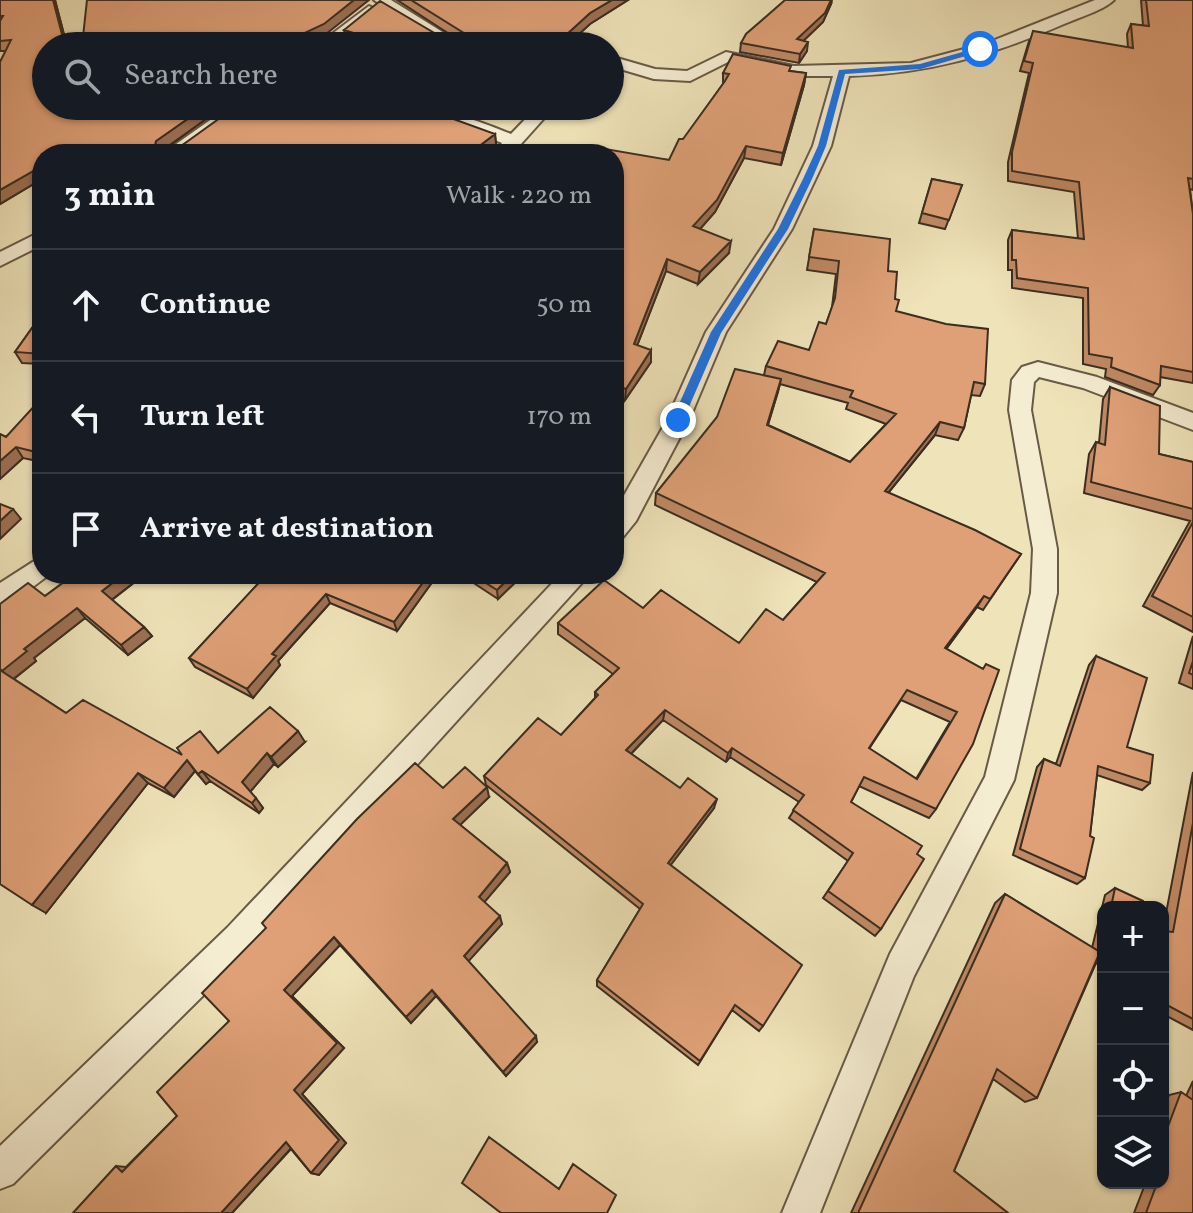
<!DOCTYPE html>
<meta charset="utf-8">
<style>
body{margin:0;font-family:Vollkorn,serif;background:#20242c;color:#f1f3f6}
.controls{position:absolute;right:24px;bottom:24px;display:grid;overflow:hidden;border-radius:16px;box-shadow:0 2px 6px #0004}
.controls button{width:72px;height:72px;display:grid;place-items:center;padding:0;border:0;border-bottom:2px solid #363941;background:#171b24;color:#f1f3f6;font:40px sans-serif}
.stop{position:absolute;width:24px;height:24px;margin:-18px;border:6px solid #1a73e8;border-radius:50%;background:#fff}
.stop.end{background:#1a73e8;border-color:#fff;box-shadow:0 2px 8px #0008}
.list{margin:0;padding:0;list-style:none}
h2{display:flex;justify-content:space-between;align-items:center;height:104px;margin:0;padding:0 32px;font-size:34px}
h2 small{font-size:26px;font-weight:400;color:#9ea1a6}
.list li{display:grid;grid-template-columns:52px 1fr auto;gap:24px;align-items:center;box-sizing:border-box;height:112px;padding:0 32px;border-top:2px solid #363941}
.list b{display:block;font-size:30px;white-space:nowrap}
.list em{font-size:26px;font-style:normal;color:#9ea1a6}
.icon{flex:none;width:44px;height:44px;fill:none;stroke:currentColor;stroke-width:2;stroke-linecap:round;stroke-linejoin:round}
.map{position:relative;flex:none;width:1193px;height:1213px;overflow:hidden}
.search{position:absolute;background:#171b24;box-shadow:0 2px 6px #0004;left:32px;top:32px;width:592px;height:88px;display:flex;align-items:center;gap:20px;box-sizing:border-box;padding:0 28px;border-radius:44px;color:#9ea1a6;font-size:30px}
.panel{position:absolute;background:#171b24;box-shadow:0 2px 6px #0004;left:32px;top:144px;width:592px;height:440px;border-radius:32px}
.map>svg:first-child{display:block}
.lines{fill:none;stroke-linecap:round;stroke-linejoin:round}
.minor-casing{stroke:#685a46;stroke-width:4}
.minor{fill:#f5edd2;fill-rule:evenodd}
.wall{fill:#c08a66;stroke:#3b2d20;stroke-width:2;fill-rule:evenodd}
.shaded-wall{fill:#9c7053;stroke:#3b2d20;stroke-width:2}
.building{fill:#dfa077;stroke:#3b2d20;stroke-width:2;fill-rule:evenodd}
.route{fill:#1a73e8}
</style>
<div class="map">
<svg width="1193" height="1213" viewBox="0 0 1193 1213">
<rect width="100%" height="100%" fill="#efe3b9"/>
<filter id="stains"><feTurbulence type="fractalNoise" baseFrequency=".0025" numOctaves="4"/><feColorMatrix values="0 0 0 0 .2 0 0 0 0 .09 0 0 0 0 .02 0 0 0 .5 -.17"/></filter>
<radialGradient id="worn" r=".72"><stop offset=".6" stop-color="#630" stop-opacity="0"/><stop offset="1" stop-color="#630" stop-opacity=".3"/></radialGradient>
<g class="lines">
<defs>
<path id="minor" d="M 374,0 L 391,0 L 465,46 L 446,46 Z
M 1095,0 L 1114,0 C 1102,11 1080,17 1064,24 C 992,55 928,74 849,76 L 831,146 L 792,229 L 726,332 L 689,420 L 636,521 L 623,537 L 614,540 L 614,513 L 667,420 L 706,332 L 774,229 L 813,146 L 833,76 L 794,76 L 728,62 L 690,81 L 654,79 L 610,66 L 610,56 L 655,69 L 687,71 L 726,52 L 794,66 L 911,63 L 987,43 Z
M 369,6 L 376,10 L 374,13 L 334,46 L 316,46 Z
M 230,106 L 249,106 L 183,154 L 162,154 Z
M 538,106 L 555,106 L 512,154 L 493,154 L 502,143 C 484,136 466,127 446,124 C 434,122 418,125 409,117 C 428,100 489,125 511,134 Z
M 42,231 L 42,245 L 0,266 L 0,252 Z
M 1038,362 L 1097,377 L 1193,413 L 1193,430 L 1083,388 L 1039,377 L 1034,382 L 1031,410 L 1057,549 L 1057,593 L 1014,780 L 914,976 L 820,1213 L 782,1213 L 890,954 L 985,777 L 1031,593 L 1033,549 L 1009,410 L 1012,380 L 1022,367 Z
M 42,556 L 42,574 L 50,574 L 9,605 L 0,608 L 0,583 Z
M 561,574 L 590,574 L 249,950 L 13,1184 L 0,1189 L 0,1146 L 227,928 Z"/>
</defs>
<!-- minor casing -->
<use href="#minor" class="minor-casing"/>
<!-- minor -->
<use href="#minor" class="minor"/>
</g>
<!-- wall -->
<path class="wall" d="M 0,0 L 55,0 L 67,46 L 46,46 L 46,106 L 210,106 L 213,114 L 169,146 L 181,146 L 243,113 L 380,116 L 495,134 L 496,144 L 484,154 L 42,154 L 42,179 L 0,204 L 0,62 L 6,51 L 0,51 Z
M 397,0 L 628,0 L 590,24 L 566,46 L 365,46 L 346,40 L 344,30 L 457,39 Z
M 1141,0 L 1193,0 L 1193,190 L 1190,189 L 1193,214 L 1193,383 L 1160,377 L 1160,385 L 1153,395 L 1105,377 L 1106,369 L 1083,364 L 1083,298 L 1012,288 L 1012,270 L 1008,270 L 1008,240 L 1012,230 L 1078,239 L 1074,192 L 1008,181 L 1008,162 L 1029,73 L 1020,71 L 1029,41 L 1128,48 L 1127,34 L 1131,24 L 1143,26 Z
M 831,4 L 823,22 L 803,41 L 807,51 L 799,63 L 740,52 L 741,43 Z
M 791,71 L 806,73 L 804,85 L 781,165 L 744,158 L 715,212 L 700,229 L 729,253 L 698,284 L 666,271 L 637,346 L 651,362 L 625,400 L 614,397 L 614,154 L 669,160 L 723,84 L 723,73 Z
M 362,106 L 431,106 L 431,108 L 383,111 Z
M 932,179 L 962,185 L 945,229 L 919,223 Z
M 814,229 L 888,271 L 895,299 L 896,311 L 985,384 L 980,396 L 971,395 L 964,428 L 958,440 L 935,435 L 888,493 L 1021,554 L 983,610 L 977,607 L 946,649 L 982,669 L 936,809 L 929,818 L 859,786 L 851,802 L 917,854 L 881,929 L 875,936 L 823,898 L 848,861 L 789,818 L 799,802 L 730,757 L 726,762 L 663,720 L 631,754 L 680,788 L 714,808 L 670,866 L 763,1026 L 759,1031 L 732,1010 L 698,1065 L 597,986 L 597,980 L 640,909 L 486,785 L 484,776 L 561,735 L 595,698 L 595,692 L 613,674 L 558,634 L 558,623 L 643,608 L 739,643 L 783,620 L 817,582 L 655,505 L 656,493 L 764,375 L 766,366 L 809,350 L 826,324 L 832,307 L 836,274 L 807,270 ZM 780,384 L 848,403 L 846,409 L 886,424 L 850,462 L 768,425 ZM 901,700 L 950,722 L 916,779 L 869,749 Z
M 42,314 L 42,364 L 22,363 L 15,352 Z
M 1110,387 L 1159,454 L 1193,462 L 1193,632 L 1143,606 L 1190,521 L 1084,493 L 1089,454 L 1096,442 L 1099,443 L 1103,399 Z
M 42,404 L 42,462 L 23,458 L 0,479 L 0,434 L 6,437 Z
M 75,574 L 145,574 L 112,600 L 144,627 L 152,636 L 128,655 L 85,618 L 34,658 L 36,661 L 14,679 L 66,713 L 182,755 L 218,753 L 305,742 L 278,767 L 274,764 L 250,792 L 263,808 L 259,813 L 210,781 L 206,784 L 195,771 L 174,797 L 148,783 L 46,913 L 0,669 L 45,596 Z
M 267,574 L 438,574 L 397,631 L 330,603 L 278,661 L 280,665 L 253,698 L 195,667 L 189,658 Z
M 460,574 L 524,574 L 498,599 Z
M 1193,636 L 1193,689 L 1179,683 Z
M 1096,656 L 1127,747 L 1150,783 L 1142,790 L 1097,775 L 1085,878 L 1077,884 L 1013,855 L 1037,767 L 1044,759 L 1056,764 L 1089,665 Z
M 1193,772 L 1193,1030 L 1163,1014 L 1163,929 Z
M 443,788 L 489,797 L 460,825 L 507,863 L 510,872 L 484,902 L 502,924 L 468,961 L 537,1042 L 506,1076 L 436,996 L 411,1023 L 340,945 L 292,996 L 344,1048 L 302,1094 L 346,1143 L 319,1175 L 311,1173 L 291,1149 L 232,1213 L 73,1213 L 116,1166 L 126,1167 L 177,1116 L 229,1021 Z
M 1115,888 L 1143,907 L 1103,907 L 1103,966 L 1096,963 L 1037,1098 L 1025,1102 L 993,1079 L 954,1171 L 1008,1213 L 851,1213 L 995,903 L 1005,894 L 1092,948 L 1105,895 Z
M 1193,1081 L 1193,1213 L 1134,1213 L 1144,1187 L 1140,1183 L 1163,1183 L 1163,1111 L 1169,1095 L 1181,1092 L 1186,1096 Z"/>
<!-- shaded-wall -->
<path class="shaded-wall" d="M 53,0 L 55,0 L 67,46 L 65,46 Z
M 354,0 L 369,0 L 326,34 L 301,46 L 277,46 Z
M 612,0 L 628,0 L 590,24 L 566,46 L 554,46 L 590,13 Z
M 831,0 L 832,0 L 831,4 L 823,22 L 796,48 L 797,39 Z
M 808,42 L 807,51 L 799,63 L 800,54 Z
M 806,73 L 804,85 L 781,165 L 783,153 Z
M 206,106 L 210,106 L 213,114 L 160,152 L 155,145 L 156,141 Z
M 495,134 L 496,144 L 484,154 L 469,154 Z
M 746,146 L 744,158 L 715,212 L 692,238 L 693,226 Z
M 42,166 L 42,179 L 0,204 L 0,190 Z
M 731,241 L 729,253 L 698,284 L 700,272 Z
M 667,259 L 666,271 L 633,356 L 634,344 Z
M 651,350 L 651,362 L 625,400 L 626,389 Z
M 781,379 L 778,392 L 764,437 L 767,425 Z
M 940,422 L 935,435 L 880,503 L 885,491 Z
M 16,447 L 23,458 L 0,479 L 0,461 Z
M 38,449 L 42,454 L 42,460 L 36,452 Z
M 13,509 L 21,519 L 0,539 L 0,521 Z
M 124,574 L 145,574 L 110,601 L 102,591 Z
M 429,574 L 438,574 L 397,631 L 394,622 Z
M 513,574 L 524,574 L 498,599 L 497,590 Z
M 326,594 L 330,603 L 278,661 L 280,665 L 253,698 L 247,689 L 272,654 Z
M 984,596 L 977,607 L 939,659 L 945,648 Z
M 77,608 L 85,618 L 34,658 L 36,661 L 12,680 L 2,671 L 24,649 Z
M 144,627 L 152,636 L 128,655 L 121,645 Z
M 665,710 L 663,720 L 625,760 L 626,750 Z
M 298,731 L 305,742 L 278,767 L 271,757 Z
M 732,748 L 730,757 L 726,762 L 728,753 Z
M 267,753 L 274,764 L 250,792 L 242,782 Z
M 187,760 L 195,771 L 174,797 L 164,788 Z
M 202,771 L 210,781 L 206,784 L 198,774 Z
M 138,773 L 148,783 L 46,913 L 32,905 Z
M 487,787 L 489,797 L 456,829 L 453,819 Z
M 256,798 L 263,808 L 259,813 L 252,803 Z
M 717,799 L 714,808 L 666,871 L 668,863 Z
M 507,863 L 510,872 L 482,905 L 479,897 Z
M 500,916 L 502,924 L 467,963 L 464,956 Z
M 334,937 L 340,945 L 292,996 L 344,1048 L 302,1094 L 346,1143 L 319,1175 L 311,1173 L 294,1090 L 284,990 Z
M 432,990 L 436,996 L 411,1023 L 406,1017 Z
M 536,1036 L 537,1042 L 506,1076 L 503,1072 Z
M 286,1142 L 294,1145 L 232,1213 L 221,1213 Z"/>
<!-- building -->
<path class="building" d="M 0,0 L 53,0 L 65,46 L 46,46 L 46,106 L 206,106 L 156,141 L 155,145 L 181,146 L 231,110 L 243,113 L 255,106 L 335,106 L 380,116 L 437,113 L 495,134 L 469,154 L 42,154 L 42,166 L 0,190 L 0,62 L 11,40 L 0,41 L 0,21 L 3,16 L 0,16 Z
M 87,0 L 354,0 L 324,24 L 277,46 L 82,46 Z
M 411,0 L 612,0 L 590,13 L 554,46 L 381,46 L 386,43 L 344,30 L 380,1 L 443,38 L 464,39 L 467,35 Z
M 785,0 L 831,0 L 825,13 L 797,39 L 808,42 L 800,54 L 741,43 L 746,34 Z
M 1146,0 L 1193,0 L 1193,179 L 1188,178 L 1193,214 L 1193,372 L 1161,366 L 1160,385 L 1111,367 L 1112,358 L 1089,354 L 1088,288 L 1017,278 L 1016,260 L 1012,260 L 1012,230 L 1084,239 L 1079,182 L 1012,171 L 1012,152 L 1033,63 L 1024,61 L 1033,31 L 1133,48 L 1131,24 L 1149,26 Z
M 733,54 L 791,66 L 789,71 L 806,73 L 783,153 L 746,146 L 717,200 L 693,226 L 731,241 L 700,272 L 667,259 L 634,344 L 651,350 L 626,389 L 614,385 L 614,154 L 583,154 L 588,146 L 669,160 L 679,139 L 683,139 L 725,81 L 729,74 L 723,73 Z
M 932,179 L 962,185 L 949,220 L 922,213 Z
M 814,229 L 890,239 L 888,271 L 897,272 L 895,299 L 899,300 L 896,311 L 946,324 L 988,329 L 985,384 L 974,382 L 964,428 L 940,422 L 885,491 L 975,530 L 1021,554 L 990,599 L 984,596 L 945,648 L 983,669 L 986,664 L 999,670 L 973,744 L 936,809 L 864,777 L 851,802 L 922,846 L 917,854 L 924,859 L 881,929 L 828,891 L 853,853 L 793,810 L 804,795 L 732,748 L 728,753 L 665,710 L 626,750 L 680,788 L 688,778 L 717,799 L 668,863 L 802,965 L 763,1026 L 735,1005 L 700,1061 L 597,980 L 643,904 L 484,776 L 538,718 L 561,735 L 598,695 L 595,692 L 619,668 L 558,623 L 604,580 L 643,608 L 661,590 L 739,643 L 766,609 L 783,620 L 825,573 L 656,493 L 717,417 L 735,369 L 781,379 L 767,425 L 850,462 L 896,414 L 850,397 L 853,391 L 766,366 L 778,341 L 809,350 L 819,322 L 826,324 L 835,298 L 839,261 L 809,257 ZM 907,690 L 957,712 L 917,779 L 869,748 Z
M 42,314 L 42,354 L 15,352 Z
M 1110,387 L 1160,406 L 1159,454 L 1193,462 L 1193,509 L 1091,482 L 1096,442 L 1105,445 Z
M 37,403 L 42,404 L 42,450 L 38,449 L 36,452 L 16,447 L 0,461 L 0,434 L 6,437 Z
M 0,504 L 13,509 L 0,521 Z
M 1193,522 L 1193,617 L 1152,596 Z
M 75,574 L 124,574 L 102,591 L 144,627 L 121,645 L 77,608 L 24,649 L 27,651 L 2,671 L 0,669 L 0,604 L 28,583 L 45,596 Z
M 267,574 L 429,574 L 394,622 L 326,594 L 272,654 L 276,656 L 247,689 L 189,658 Z
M 472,574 L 513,574 L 497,590 Z
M 1096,656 L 1147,678 L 1127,747 L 1153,755 L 1150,783 L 1098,766 L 1090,836 L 1094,838 L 1085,878 L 1020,849 L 1044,759 L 1060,766 Z
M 1193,661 L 1193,675 L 1189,673 Z
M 0,670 L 66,713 L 83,700 L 182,755 L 177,748 L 200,731 L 218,753 L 270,707 L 298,731 L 271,757 L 267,753 L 242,782 L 256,798 L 252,803 L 202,771 L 198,774 L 187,760 L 164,788 L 138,773 L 32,905 L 0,884 Z
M 415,763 L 443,788 L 465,767 L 487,787 L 453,819 L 507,863 L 479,897 L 500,916 L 464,956 L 536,1036 L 503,1072 L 432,990 L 406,1017 L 334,937 L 284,990 L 337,1043 L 294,1090 L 339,1140 L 311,1173 L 286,1142 L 221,1213 L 73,1213 L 116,1166 L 122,1172 L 177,1116 L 157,1092 L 229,1021 L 202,993 L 266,928 L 262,923 L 357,819 Z
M 1193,823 L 1193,1019 L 1163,1003 L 1163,931 L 1173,932 Z
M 1115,888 L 1143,901 L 1143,907 L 1111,907 Z
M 1005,894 L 1100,952 L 1037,1098 L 997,1069 L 954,1171 L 1008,1213 L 858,1213 Z
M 1103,940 L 1103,956 L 1100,954 Z
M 1181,1092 L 1193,1100 L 1193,1213 L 1146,1213 L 1156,1186 L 1153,1183 L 1163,1183 L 1163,1125 L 1167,1129 Z
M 489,1137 L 559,1189 L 573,1164 L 616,1195 L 607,1213 L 501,1213 L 462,1183 Z"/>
<!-- route -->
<path class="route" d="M 980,47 L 983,51 L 921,69 L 845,74 L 826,146 L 812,179 L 788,229 L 721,333 L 682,423 L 674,423 L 672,420 L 711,332 L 778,229 L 803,179 L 818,146 L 839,70 L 920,64 Z"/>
<rect width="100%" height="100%" filter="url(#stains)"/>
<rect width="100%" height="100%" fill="url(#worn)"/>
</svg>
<div class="controls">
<button>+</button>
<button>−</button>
<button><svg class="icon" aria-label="locate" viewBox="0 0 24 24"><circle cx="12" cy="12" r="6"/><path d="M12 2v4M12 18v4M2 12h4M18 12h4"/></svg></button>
<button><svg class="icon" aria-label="layers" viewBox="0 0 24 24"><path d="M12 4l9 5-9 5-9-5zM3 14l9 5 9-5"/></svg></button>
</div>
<div class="stop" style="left:980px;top:49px"></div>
<div class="stop end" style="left:678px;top:420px"></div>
<div class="search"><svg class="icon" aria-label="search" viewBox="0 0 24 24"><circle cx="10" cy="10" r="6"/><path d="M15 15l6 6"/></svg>Search here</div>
<section class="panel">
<h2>3 min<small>Walk · 220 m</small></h2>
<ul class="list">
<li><svg class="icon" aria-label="ahead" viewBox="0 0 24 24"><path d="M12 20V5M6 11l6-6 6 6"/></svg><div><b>Continue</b></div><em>50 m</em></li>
<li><svg class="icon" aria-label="left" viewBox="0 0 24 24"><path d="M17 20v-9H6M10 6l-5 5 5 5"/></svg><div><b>Turn left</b></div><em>170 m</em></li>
<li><svg class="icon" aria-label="arrive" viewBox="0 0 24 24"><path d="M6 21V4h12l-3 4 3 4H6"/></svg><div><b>Arrive at destination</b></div></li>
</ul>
</section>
</div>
